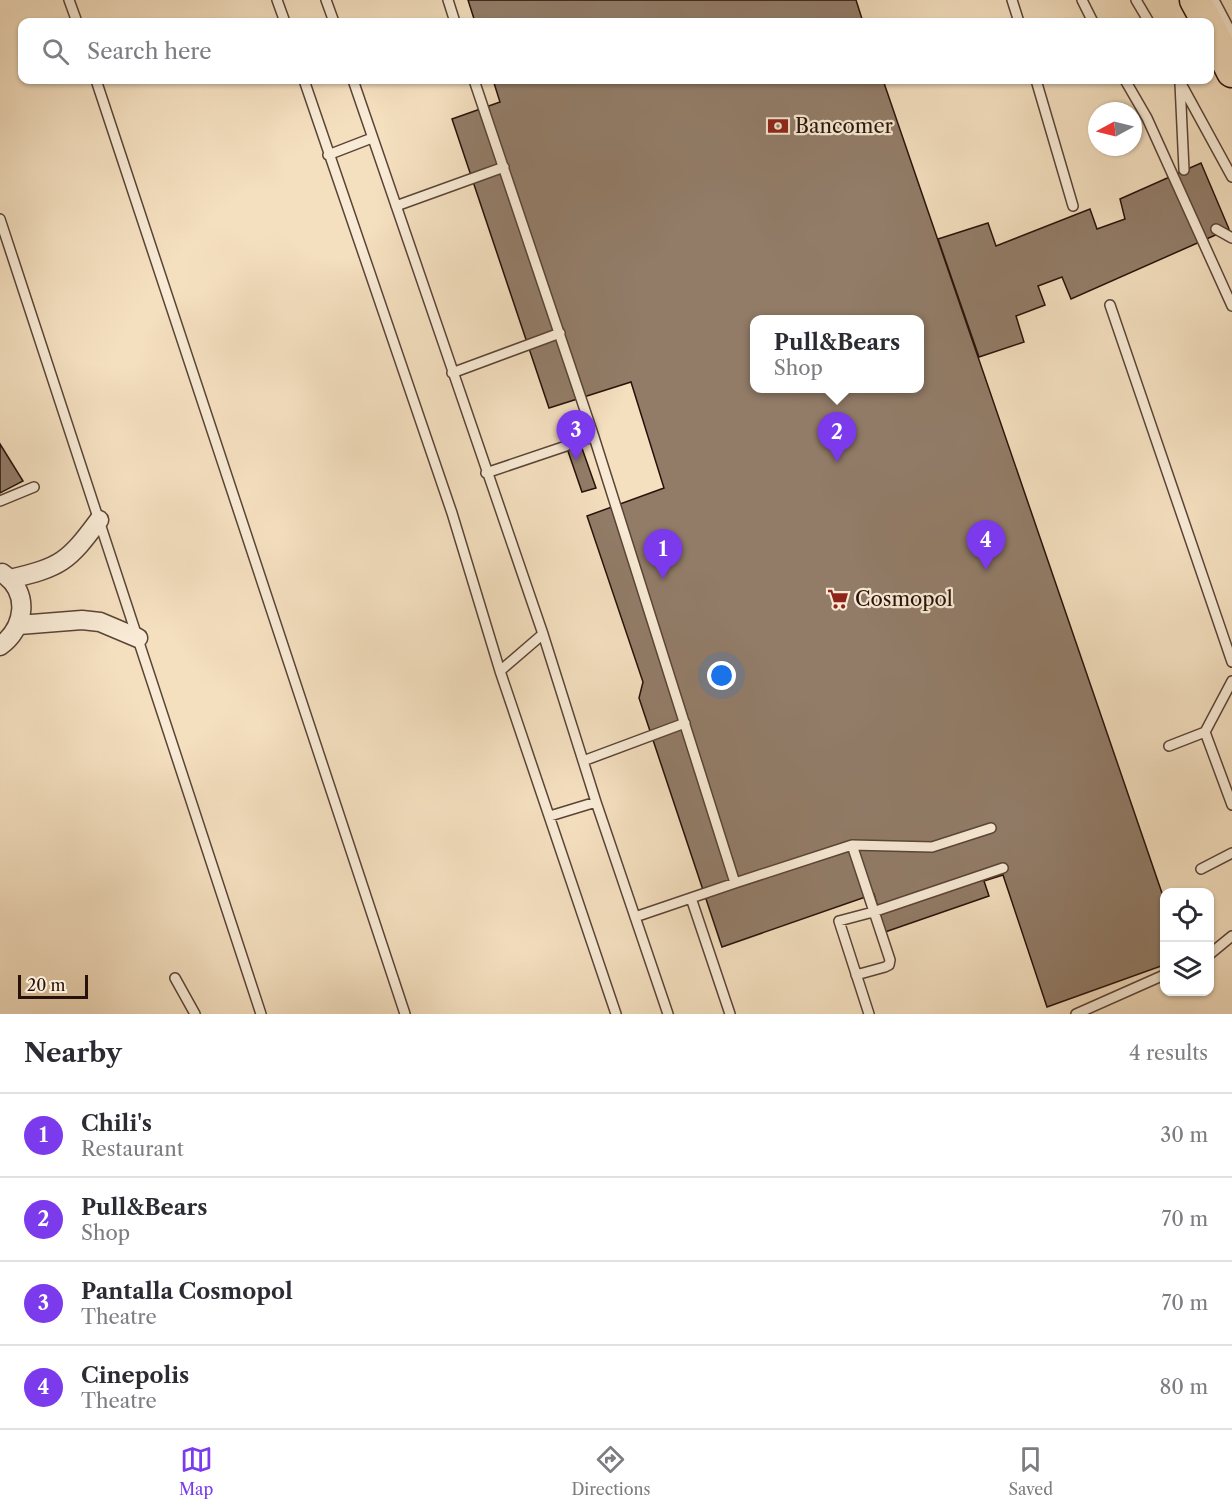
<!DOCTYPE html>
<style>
body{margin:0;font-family:"Libre Caslon Text",serif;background:#f7f7f7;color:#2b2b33}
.controls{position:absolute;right:18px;bottom:18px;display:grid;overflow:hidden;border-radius:12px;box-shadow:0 2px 4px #0004}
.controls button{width:54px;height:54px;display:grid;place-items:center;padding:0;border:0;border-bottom:2px solid #e1e1e2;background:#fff;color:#2b2b33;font:30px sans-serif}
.compass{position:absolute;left:1088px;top:102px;width:54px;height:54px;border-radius:50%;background:#fff;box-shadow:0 2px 4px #0004;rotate:263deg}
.scale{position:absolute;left:18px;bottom:15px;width:70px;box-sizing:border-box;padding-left:6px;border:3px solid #27110a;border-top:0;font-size:16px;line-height:21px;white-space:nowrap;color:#27110a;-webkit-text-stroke:4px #f8ead5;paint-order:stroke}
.you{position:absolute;left:722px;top:676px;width:21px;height:21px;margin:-15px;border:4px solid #fff;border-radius:50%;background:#1a73e8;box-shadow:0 0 0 9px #1a73e833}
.badge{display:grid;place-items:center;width:39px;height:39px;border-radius:50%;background:#7c3aed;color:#fff;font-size:20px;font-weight:700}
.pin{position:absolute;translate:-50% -50px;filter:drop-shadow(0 2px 3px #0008)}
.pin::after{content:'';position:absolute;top:32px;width:21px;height:18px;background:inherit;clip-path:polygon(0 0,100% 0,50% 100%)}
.popup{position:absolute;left:750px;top:315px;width:174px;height:78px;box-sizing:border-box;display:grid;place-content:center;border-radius:12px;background:#fff;filter:drop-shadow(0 2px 4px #0005);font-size:20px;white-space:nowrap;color:#7c7c81}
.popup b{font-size:22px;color:#2b2b33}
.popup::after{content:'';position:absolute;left:50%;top:100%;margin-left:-12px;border:12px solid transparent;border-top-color:#fff}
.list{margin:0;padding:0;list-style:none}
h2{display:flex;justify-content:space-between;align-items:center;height:78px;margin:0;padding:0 24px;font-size:26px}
h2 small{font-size:20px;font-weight:400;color:#7c7c81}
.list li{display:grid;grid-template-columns:39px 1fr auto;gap:18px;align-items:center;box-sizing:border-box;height:84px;padding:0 24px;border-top:2px solid #e1e1e2}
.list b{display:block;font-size:22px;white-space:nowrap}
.list p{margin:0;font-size:20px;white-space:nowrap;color:#7c7c81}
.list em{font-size:20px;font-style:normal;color:#7c7c81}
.icon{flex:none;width:33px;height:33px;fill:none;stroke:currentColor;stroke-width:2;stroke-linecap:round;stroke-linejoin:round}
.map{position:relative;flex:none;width:1232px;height:1014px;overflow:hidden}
.search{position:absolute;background:#fff;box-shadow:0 2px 4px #0004;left:18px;right:18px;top:18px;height:66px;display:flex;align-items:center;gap:15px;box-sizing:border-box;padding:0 21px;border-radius:12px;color:#7c7c81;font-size:22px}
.sheet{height:414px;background:#fff}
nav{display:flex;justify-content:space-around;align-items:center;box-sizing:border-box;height:84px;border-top:2px solid #e1e1e2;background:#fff;font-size:16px;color:#7c7c81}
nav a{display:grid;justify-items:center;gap:3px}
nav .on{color:#7c3aed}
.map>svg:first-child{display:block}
.building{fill:#927c68;stroke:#27110a;stroke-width:1.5;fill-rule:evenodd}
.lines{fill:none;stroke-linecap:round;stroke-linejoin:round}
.lane-casing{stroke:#5a4437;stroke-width:12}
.street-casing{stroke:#5a4437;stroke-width:21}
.primary-casing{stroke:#27110a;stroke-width:33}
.lane{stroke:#f8ead5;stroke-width:9}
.street{stroke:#f8ead5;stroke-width:18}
.primary{stroke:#f4dfbf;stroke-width:30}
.labels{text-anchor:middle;stroke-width:4.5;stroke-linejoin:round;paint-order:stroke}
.poi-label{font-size:20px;fill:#27110a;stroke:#f8ead5;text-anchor:start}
</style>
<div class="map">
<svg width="1232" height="1014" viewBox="0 0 1232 1014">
<rect width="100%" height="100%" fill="#f4dfbf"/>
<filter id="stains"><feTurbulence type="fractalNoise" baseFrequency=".00333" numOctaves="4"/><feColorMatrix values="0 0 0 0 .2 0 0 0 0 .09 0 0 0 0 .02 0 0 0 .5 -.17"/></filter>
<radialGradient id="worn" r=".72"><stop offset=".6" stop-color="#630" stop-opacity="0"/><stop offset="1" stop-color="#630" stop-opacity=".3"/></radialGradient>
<!-- building -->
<path class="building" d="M 468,0 L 856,0 L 863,22 L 475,22 Z
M 493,80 L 883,80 L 1164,899 L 1164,965 L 1047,1007 L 1003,875 L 984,881 L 989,896 L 885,932 L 874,894 L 722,947 L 639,698 L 643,682 L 587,516 L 664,488 L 631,382 L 549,408 L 452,119 L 500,102 ZM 754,320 L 920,320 L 920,388 L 754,388 Z
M 1201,163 L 1229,229 L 1071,299 L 1062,277 L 1038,286 L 1045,305 L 1016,316 L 1024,342 L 979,357 L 938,239 L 988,223 L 996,246 L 1090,209 L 1097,229 L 1125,219 L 1120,199 Z
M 572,420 L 596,488 L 582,492 L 559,425 Z
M 0,444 L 23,481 L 0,493 Z"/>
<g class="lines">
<defs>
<path id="lane" d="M 69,0 L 77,22
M 277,0 L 285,22
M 326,0 L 334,22
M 448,0 L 455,22
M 1012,0 L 1019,22
M 1082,0 L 1093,22
M 1136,0 L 1149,22
M 1214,0 L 1232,34
M 96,80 L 405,1014
M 304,80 L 452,513 L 500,671 L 616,1014
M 353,80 L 543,634 L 596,802 L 668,1014
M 474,80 L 594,437 L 579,441
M 1036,80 L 1073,206
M 1125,80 L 1147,118 L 1232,306
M 1179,80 L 1232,177
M 1180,83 L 1184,170
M 328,155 L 372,138
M 396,206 L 504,167
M 0,219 L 261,1014
M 1216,229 L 1232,238
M 1110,305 L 1232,662
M 452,373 L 560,333
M 594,437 L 735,883 L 635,917
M 486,473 L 566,446
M 0,501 L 34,487
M 500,671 L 543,634
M 1232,681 L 1205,732 L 1232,805
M 1169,746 L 1205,732
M 583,761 L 685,723
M 550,816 L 596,802
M 852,845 L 890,960 L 889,965 L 885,967 L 856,975
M 1201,869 L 1232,853
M 735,883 L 852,845 L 932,847 L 991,828
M 691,898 L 730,1014
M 1210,954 L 1232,936
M 175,978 L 195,1014
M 869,1014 L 839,921 L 873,912 L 1003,868
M 1076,1014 L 1164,975"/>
<path id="street" d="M 10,579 C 61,567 68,562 99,520
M 19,625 L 82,620 L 100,622 L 138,638
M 0,646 C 25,628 31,592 2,573"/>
<path id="primary" d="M 1195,0 L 1207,22
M 1210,28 L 1232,72"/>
</defs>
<!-- lane casing -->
<use href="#lane" class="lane-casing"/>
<!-- street casing -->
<use href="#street" class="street-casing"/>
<!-- primary casing -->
<use href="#primary" class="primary-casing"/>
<!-- lane -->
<use href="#lane" class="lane"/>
<!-- street -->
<use href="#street" class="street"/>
<!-- primary -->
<use href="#primary" class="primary"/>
</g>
<!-- icons -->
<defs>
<symbol id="bank-bare" viewBox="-9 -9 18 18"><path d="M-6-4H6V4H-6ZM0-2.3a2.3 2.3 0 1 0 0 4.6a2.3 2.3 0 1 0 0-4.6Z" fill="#8f2418" stroke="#f8ead5" stroke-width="2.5" paint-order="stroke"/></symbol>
<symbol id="supermarket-bare" viewBox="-9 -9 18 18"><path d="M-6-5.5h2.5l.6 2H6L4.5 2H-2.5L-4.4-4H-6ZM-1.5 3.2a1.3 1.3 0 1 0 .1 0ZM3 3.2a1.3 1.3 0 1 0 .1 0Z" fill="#8f2418" stroke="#f8ead5" stroke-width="2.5" paint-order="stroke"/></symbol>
</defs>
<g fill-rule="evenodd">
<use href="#bank-bare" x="763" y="111" width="30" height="30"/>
<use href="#supermarket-bare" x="823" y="584" width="30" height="30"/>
</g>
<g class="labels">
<!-- poi labels -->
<g class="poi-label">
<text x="795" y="133">Bancomer</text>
<text x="855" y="606">Cosmopol</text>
</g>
</g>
<rect width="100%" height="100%" filter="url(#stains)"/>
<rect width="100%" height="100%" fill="url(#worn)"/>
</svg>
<div class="controls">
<button><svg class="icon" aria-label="locate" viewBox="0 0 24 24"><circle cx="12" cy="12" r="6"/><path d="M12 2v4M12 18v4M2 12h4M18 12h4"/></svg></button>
<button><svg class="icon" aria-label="layers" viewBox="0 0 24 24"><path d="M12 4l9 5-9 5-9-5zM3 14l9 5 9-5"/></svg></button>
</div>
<svg class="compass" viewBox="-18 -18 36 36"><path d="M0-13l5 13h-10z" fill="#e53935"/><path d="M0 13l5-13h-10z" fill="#7c7c81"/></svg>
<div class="scale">20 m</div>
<div class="you"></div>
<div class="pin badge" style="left:663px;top:579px">1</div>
<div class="pin badge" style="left:837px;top:462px">2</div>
<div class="popup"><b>Pull&amp;Bears</b>Shop</div>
<div class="pin badge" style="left:576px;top:460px">3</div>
<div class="pin badge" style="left:986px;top:570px">4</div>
<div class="search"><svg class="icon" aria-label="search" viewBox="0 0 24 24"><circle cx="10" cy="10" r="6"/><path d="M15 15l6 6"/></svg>Search here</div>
</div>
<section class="sheet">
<h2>Nearby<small>4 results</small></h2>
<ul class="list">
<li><span class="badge">1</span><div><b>Chili's</b><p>Restaurant</p></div><em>30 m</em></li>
<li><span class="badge">2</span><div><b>Pull&amp;Bears</b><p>Shop</p></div><em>70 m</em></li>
<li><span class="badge">3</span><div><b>Pantalla Cosmopol</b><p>Theatre</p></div><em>70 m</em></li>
<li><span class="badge">4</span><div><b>Cinepolis</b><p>Theatre</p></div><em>80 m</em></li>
</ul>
</section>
<nav>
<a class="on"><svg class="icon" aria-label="map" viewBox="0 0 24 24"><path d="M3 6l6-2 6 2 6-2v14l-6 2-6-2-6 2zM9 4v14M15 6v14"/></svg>Map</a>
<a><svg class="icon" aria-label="directions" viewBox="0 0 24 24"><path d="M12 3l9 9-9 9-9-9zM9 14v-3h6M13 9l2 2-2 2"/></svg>Directions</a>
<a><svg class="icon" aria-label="saved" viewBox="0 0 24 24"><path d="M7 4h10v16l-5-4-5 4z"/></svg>Saved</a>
</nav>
